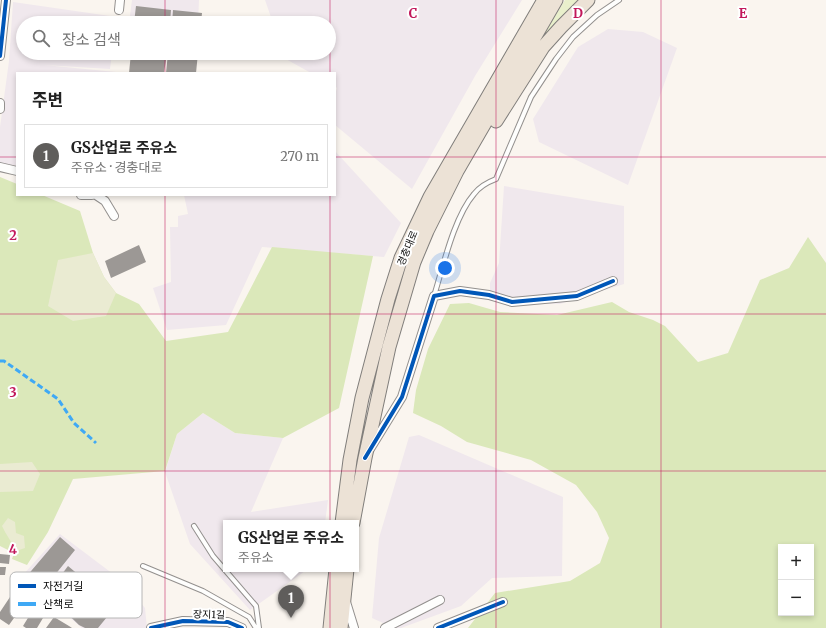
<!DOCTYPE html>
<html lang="ko">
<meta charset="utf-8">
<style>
body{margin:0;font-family:Merriweather,"Noto Sans KR",serif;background:#f2f2f2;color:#222}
.controls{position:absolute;right:12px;bottom:12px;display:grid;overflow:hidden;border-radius:0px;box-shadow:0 2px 6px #0003}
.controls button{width:36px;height:36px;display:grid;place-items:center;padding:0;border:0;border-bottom:1px solid #e0e0e0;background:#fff;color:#222;font:20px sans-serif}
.you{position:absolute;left:445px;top:268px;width:14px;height:14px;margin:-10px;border:3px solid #fff;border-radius:50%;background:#1a73e8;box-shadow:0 0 0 6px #1a73e833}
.badge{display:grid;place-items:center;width:26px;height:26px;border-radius:50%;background:#5f5d5b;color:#fff;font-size:13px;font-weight:700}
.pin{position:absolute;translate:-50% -33px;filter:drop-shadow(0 1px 2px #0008)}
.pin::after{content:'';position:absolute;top:21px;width:14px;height:12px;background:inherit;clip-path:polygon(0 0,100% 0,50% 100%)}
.popup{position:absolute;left:223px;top:520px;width:136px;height:52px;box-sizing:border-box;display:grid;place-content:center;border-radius:0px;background:#fff;filter:drop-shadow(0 1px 3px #0005);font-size:13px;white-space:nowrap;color:#767676}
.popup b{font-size:15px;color:#222}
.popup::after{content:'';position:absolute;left:50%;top:100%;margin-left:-8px;border:8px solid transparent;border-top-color:#fff}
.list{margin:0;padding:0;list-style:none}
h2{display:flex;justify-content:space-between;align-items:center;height:52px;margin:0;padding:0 16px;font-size:17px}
h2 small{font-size:13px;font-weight:400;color:#767676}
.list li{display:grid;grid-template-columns:26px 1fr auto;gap:12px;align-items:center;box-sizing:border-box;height:64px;margin:0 8px 8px;padding:0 8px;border:1px solid #e0e0e0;border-radius:0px}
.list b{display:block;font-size:15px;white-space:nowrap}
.list p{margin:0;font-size:13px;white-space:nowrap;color:#767676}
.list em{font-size:13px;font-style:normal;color:#767676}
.icon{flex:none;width:22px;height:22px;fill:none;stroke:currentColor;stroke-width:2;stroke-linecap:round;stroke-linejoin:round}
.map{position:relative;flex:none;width:826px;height:628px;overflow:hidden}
.search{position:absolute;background:#fff;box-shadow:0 2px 6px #0003;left:16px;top:16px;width:320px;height:44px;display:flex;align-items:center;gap:10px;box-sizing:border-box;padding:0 14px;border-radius:22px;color:#767676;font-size:15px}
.panel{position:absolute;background:#fff;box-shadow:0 2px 6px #0003;left:16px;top:72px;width:320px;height:124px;border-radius:0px}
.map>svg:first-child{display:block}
.industrial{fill:#f0e8ed}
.green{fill:#e9f0cc}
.forest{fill:#dbe8ba;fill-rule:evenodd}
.cemetery{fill:#eaebd2}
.building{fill:#9c9895}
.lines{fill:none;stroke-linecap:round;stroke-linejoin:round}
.lane-casing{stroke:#93908e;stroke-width:6}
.street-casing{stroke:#93908e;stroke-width:10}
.primary-casing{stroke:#807e7b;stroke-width:15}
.lane{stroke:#fefefd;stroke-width:4}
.street{stroke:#fefefd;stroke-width:8}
.primary{stroke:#ece2d6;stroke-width:13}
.quiet{stroke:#3fa9f5;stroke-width:3;stroke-dasharray:6 3;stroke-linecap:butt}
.cycleway-casing{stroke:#fff;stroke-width:6}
.cycleway{stroke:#0057b8;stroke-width:4}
.grid{fill:none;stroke:#c2185b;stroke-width:1;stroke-opacity:0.55}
.labels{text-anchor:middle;stroke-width:4;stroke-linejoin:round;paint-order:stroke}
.street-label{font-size:10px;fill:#0b0b0b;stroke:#fff}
.key{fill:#fff;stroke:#b6b6b6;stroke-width:1}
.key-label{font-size:11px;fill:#0b0b0b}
.grid-label{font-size:13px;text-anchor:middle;font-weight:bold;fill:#c2185b;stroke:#fff;stroke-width:4;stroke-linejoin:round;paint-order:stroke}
</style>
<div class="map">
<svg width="826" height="628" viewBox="0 0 826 628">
<rect width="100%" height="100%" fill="#faf5ef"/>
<!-- industrial -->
<path class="industrial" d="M 132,0 L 199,0 L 198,23 L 129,23 Z
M 265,0 L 522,0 L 475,76 L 412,189 L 335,125 L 335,95 L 337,88 L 335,86 L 335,73 L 311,73 L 284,58 L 282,53 L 329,53 L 329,23 L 273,23 Z
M 13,2 L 117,17 L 116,23 L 23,23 L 23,53 L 112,53 L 110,69 L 44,65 L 116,72 L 116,73 L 17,73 L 17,166 L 0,163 L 0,127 L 9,61 Z
M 608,29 L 643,32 L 677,48 L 628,185 L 539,142 L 533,119 L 578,47 Z
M 335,151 L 401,223 L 384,257 L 262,247 L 226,325 L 167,330 L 153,288 L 171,282 L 170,227 L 178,227 L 178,216 L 188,214 L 184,195 L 335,195 Z
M 504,186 L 624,206 L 624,284 L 560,304 L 490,301 L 490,283 L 499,263 Z
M 203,413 L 235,433 L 283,438 L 251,512 L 328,500 L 325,523 L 226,523 L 226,569 L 308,569 L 250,610 L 190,544 L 165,472 L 177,434 Z
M 419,435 L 563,497 L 562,576 L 492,578 L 461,606 L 401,628 L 394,628 L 372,618 L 379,538 L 409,437 Z
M 60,534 L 121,580 L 145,608 L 147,628 L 82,628 L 21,577 Z"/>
<!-- green -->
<path class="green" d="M 565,0 L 579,0 L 520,74 Z"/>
<!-- forest -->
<path class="forest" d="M 0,177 L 17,184 L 17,195 L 42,195 L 80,211 L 93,253 L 104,277 L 116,293 L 139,304 L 166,341 L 228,332 L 272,247 L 373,256 L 339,408 L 283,438 L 235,433 L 203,413 L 177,434 L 165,471 L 73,479 L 48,532 L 27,565 L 12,559 L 14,553 L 0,546 Z
M 808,237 L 826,263 L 826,628 L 468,628 L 495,593 L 570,581 L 600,563 L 609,538 L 597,512 L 576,485 L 531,460 L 467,442 L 441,426 L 413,413 L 416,390 L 428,349 L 450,304 L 469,303 L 500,312 L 557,315 L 612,302 L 629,312 L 653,320 L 665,326 L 698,362 L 728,353 L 760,280 L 789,268 ZM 781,547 L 811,547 L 811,613 L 781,613 Z"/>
<!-- cemetery -->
<path class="cemetery" d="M 93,253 L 104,277 L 116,293 L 106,316 L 73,321 L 48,306 L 58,260 Z
M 32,462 L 40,474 L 33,491 L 0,492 L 0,464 Z
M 8,518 L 15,522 L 16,533 L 24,536 L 25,548 L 16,551 C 12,542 6,535 2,526 Z"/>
<!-- building -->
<path class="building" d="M 136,6 L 171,10 L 170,23 L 134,23 Z
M 173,10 L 202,13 L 201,23 L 172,23 Z
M 131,53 L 167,53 L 164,73 L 129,73 Z
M 168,53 L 198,53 L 196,73 L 166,73 Z
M 139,245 L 146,262 L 111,278 L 105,261 Z
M 60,537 L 75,550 L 42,591 L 26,577 Z
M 0,554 L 10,555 L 9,564 L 0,563 Z
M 68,566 L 116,606 L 98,628 L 85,628 L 79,625 L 47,594 Z
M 0,567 L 6,567 L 5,575 L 0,575 Z
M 24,592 L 29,597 L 9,625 L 0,619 L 0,612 L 10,597 L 13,599 L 15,597 L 19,599 Z
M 39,600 L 49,608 L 37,628 L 26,628 L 23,626 Z
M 54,617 L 69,626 L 72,628 L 46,628 Z"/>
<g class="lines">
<defs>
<path id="lane" d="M 434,296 C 443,267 454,217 474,194 C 480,186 488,182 496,179 L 531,97 L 556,59 L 573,37 L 597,15 L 619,0
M 194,526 L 213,556 L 256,606 L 259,628
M 143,566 L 203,591 L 249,617 L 256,628"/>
<path id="street" d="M 119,10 L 120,0
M 0,56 L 6,0
M 0,103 L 0,109
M 0,167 L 17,171
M 81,195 L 92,195
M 96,195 L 105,201 L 114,216
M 370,449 L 402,397 L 434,296 L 460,291 L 489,295 L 512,302 L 577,296 L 613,281
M 346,602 L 354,628
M 151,628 L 183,621 L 228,622 L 242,628
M 385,628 L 440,600
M 438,628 L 503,602"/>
<path id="primary" d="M 496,121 L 543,47 L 561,27 L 588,0
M 342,523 L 350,460 L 362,398 L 388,299 L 401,258 L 430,197 L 544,0
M 353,523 L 365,458 L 389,347 L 414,262 L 427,231 L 457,171 L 556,0
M 330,628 L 336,569
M 341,628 L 347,569"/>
</defs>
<!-- lane casing -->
<use href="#lane" class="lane-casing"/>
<!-- street casing -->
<use href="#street" class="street-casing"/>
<!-- primary casing -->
<use href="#primary" class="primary-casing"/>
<!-- lane -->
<use href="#lane" class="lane"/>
<!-- street -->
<use href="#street" class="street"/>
<!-- primary -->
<use href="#primary" class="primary"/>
<!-- quiet -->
<path class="quiet" d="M 0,361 L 4,361 L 58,399 L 74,423 L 96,443"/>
<defs>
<path id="cycleway" d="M 0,56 L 6,0
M 365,458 L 402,397 L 434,296 L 460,291 L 489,295 L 512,302 L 577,296 L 613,281
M 151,628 L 183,621 L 228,622 L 242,628
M 438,628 L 503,602"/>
</defs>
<!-- cycleway casing -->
<use href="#cycleway" class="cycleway-casing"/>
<!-- cycleway -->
<use href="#cycleway" class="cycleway"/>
</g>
<!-- grid -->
<path class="grid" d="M 165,0 L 165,23M 330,0 L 330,73M 496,0 L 496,628M 661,0 L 661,628M 165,53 L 165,73M 0,157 L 17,157M 335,157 L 826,157M 165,195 L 165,628M 330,195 L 330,628M 0,314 L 826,314M 0,471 L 826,471"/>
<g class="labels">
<!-- street labels -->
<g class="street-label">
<text transform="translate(407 248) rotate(-67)" y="4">경충대로</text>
<text transform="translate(209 614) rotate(2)" y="4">장지1길</text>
</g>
</g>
<!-- legend -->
<rect x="10" y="572" width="132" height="46" rx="6" class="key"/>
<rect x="18" y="584" width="18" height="4" fill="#0057b8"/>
<rect x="18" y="602" width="18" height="4" fill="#3fa9f5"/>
<g class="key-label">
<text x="43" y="590">자전거길</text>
<text x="43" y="608">산책로</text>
</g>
<g class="grid-label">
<text x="413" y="18">C</text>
<text x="578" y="18">D</text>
<text x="743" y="18">E</text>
<text x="13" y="240">2</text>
<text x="13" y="397">3</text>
<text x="13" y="554">4</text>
</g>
</svg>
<div class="controls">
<button>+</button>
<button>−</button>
</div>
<div class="you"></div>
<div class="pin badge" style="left:291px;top:618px">1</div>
<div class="popup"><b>GS산업로 주유소</b>주유소</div>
<div class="search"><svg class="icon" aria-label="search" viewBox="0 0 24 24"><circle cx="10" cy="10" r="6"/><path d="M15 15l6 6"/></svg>장소 검색</div>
<section class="panel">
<h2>주변<small></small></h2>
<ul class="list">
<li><span class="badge">1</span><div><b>GS산업로 주유소</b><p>주유소 · 경충대로</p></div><em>270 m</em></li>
</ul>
</section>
</div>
